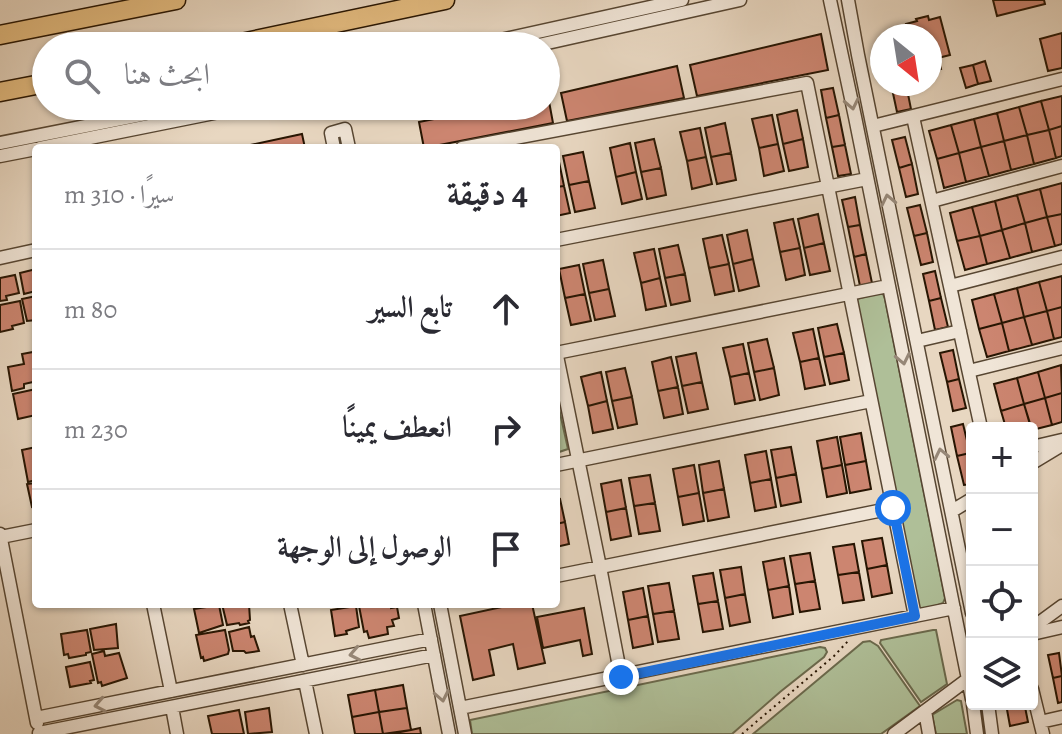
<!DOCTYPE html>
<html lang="ar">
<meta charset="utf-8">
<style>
body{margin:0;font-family:Alegreya,Amiri,serif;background:#f7f7f7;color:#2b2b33;direction:rtl}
.controls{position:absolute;right:24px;bottom:24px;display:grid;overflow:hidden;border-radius:8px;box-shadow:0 2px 6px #0004}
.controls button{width:72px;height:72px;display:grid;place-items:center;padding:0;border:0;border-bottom:2px solid #e1e1e2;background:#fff;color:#2b2b33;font:40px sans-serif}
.compass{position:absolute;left:870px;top:24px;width:72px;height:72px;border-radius:50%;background:#fff;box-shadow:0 2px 6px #0004;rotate:150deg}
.stop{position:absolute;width:24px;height:24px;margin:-18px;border:6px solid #1a73e8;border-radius:50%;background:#fff}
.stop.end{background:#1a73e8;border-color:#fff;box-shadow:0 2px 8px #0008}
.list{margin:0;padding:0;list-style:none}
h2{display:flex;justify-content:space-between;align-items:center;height:104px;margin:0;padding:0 32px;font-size:34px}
h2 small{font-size:26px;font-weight:400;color:#7c7c81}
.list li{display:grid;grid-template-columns:52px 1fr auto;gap:24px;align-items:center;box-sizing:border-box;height:120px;padding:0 32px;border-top:2px solid #e1e1e2}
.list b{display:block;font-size:30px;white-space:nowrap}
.list em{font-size:26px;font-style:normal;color:#7c7c81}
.icon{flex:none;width:44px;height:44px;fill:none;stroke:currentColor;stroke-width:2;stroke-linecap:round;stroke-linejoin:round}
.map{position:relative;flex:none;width:1062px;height:734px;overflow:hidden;direction:ltr}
.search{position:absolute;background:#fff;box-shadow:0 2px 6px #0004;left:32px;top:32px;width:528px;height:88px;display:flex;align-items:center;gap:20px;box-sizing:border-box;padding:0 28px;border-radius:44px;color:#7c7c81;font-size:30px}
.panel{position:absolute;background:#fff;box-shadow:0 2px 6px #0004;left:32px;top:144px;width:528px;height:464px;border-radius:8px;direction:rtl}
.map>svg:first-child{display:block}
.green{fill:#afbf98;stroke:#6b6a4d;stroke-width:2}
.building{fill:#cc8570;stroke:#271502;stroke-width:2}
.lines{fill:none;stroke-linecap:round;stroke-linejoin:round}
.minor-casing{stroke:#574632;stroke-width:15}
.highway-casing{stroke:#271502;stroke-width:21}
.path{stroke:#271502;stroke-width:2;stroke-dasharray:2 4;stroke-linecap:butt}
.minor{stroke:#f0e5d7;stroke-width:12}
.highway{stroke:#e4bc80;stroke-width:18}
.oneway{stroke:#968777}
.route{stroke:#1a73e8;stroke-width:10}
</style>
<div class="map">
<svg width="1062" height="734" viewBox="0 0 1062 734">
<rect width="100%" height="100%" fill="#e8d7c1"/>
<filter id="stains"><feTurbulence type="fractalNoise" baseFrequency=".0025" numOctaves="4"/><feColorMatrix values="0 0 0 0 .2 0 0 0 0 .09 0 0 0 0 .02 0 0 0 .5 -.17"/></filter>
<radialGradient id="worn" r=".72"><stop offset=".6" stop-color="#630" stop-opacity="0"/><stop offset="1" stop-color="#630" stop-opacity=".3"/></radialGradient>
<!-- green -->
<path class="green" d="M 878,293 L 883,294 L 885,299 L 945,598 L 943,603 C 937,606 926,609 919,608 L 857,304 L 857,299 Z
M 556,395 L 568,449 L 556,453 Z
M 933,630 L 936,630 L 947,684 L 921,702 L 880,643 L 881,640 Z
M 870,641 L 878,646 L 920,706 L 881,734 L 753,734 L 863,642 Z
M 820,647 L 825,648 L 827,652 L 824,657 L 780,692 L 732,734 L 472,734 L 470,720 Z
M 957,700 L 961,701 L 967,734 L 936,734 L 932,715 Z"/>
<!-- building -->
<path class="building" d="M 993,0 L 1044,0 L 1045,4 L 997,16 Z
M 928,16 L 929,20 L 940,17 L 950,55 L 938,58 L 941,69 L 930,72 L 930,36 L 909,36 L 906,24 L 917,21 L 916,19 Z
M 1062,33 L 1062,68 L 1048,71 L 1040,39 Z
M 821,34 L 828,70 L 697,96 L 690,65 Z
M 985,61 L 991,81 L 978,84 L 973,65 Z
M 973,65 L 978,84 L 966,88 L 960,68 Z
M 677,66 L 684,98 L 567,121 L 561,93 Z
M 891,84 L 906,84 L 911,109 L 897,112 Z
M 833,88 L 839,115 L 826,118 L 821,90 Z
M 546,96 L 548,96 L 553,123 L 424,148 L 419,122 L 499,106 L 546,106 Z
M 1062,96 L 1062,126 L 1049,130 L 1041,101 Z
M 1041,101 L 1049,130 L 1027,135 L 1019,107 Z
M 1019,107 L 1027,135 L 1004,141 L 997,113 Z
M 797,110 L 803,139 L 783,144 L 777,115 Z
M 997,113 L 1004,141 L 981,147 L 974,119 Z
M 772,115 L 778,144 L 759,148 L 752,119 Z
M 839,115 L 845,145 L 832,147 L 826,118 Z
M 974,119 L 981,147 L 959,153 L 951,125 Z
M 725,123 L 731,153 L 711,157 L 705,128 Z
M 951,125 L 959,153 L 937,159 L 929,131 Z
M 1062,126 L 1062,156 L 1056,158 L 1049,130 Z
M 700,128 L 706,157 L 687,161 L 680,132 Z
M 1049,130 L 1056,158 L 1034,164 L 1027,135 Z
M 302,134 L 305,148 L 236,148 Z
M 1027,135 L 1034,164 L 1011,170 L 1004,141 Z
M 905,137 L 912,164 L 899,168 L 892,140 Z
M 654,139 L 661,168 L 641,172 L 635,143 Z
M 803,139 L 808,167 L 789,171 L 783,144 Z
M 1004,141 L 1011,170 L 989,176 L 981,147 Z
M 630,143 L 636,172 L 616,177 L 610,148 Z
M 778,144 L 784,171 L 764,176 L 759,148 Z
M 845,145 L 851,174 L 838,176 L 832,147 Z
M 981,147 L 989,176 L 966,182 L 959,153 Z
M 583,152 L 589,181 L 569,185 L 563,156 Z
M 731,153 L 736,180 L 717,184 L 711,157 Z
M 959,153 L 966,182 L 944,188 L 937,159 Z
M 556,157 L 558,157 L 564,186 L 556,187 Z
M 706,157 L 712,184 L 692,189 L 687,161 Z
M 912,164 L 918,194 L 906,197 L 899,168 Z
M 661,168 L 666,195 L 647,199 L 641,172 Z
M 636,172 L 642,199 L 622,204 L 616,177 Z
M 589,181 L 595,208 L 575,212 L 569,185 Z
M 1062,183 L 1062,214 L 1047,217 L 1040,189 Z
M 564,186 L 570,213 L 556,216 L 556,187 Z
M 1040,189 L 1047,217 L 1025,223 L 1017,195 Z
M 1017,195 L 1025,223 L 1002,230 L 995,201 Z
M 855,197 L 860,225 L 848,227 L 842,200 Z
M 995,201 L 1002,230 L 980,236 L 972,207 Z
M 920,205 L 927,233 L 914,236 L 907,208 Z
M 972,207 L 980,236 L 957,241 L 950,213 Z
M 818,214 L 824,243 L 804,248 L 798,219 Z
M 1062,214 L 1062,244 L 1055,246 L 1047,217 Z
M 1047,217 L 1055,246 L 1032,252 L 1025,223 Z
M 793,219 L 800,248 L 780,252 L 774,223 Z
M 1025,223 L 1032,252 L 1010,258 L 1002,230 Z
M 860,225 L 866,254 L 854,257 L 848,227 Z
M 747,230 L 753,259 L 733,264 L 727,235 Z
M 1002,230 L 1010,258 L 987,264 L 980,236 Z
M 927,233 L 933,262 L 921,265 L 914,236 Z
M 722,235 L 729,264 L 709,268 L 703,239 Z
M 980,236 L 987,264 L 965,270 L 957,241 Z
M 824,243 L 830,271 L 810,275 L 804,248 Z
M 678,245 L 685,274 L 665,278 L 659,249 Z
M 800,248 L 805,275 L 786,280 L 780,252 Z
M 654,249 L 660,278 L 641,283 L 634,253 Z
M 866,254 L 872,283 L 860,286 L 854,257 Z
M 753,259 L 759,286 L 739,291 L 733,264 Z
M 603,260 L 609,289 L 589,293 L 583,264 Z
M 729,264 L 734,291 L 715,295 L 709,268 Z
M 579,265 L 585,294 L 565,298 L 559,269 Z
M 36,269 L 36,291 L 24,294 L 20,273 Z
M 935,271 L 941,298 L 929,301 L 923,274 Z
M 685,274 L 690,301 L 671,305 L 665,278 Z
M 15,275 L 19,293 L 6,296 L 7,300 L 0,301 L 0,278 Z
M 1062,276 L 1062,307 L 1047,311 L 1039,282 Z
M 660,278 L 666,306 L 646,310 L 641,283 Z
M 1039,282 L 1047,311 L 1024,317 L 1017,288 Z
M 1017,288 L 1024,317 L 1002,323 L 994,294 Z
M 609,289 L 615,316 L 595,320 L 589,293 Z
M 585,294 L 591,321 L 571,325 L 565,298 Z
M 994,294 L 1002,323 L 979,329 L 972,300 Z
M 36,296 L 36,320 L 27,321 L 22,299 Z
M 941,298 L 948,327 L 935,330 L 929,301 Z
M 20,301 L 24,323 L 12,326 L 13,329 L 0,332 L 0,305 Z
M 1062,307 L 1062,337 L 1054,339 L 1047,311 Z
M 1047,311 L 1054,339 L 1032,345 L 1024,317 Z
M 1024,317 L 1032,345 L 1009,351 L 1002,323 Z
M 1002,323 L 1009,351 L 987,357 L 979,329 Z
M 837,324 L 844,353 L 824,357 L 818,328 Z
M 813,329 L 819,358 L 800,362 L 793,333 Z
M 767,339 L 774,368 L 754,372 L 748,343 Z
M 743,344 L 749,373 L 730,377 L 723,348 Z
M 953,350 L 959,379 L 947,382 L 940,353 Z
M 33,352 L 36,367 L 36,388 L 34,388 L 33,382 L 24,384 L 24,388 L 12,391 L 8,367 L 24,364 L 22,354 Z
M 696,353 L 702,382 L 682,386 L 676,357 Z
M 844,353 L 849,380 L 830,384 L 824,357 Z
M 671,357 L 678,387 L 658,391 L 652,362 Z
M 819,358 L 825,385 L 805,389 L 800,362 Z
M 1061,365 L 1062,393 L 1045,398 L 1038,372 Z
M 625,368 L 632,397 L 612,401 L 606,372 Z
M 774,368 L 779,395 L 760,400 L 754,372 Z
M 601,372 L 607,401 L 588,406 L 581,377 Z
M 1038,372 L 1045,398 L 1024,404 L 1017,378 Z
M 749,373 L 755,400 L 735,404 L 730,377 Z
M 1017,378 L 1024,404 L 1001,411 L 994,384 Z
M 959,379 L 966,408 L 953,411 L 947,382 Z
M 702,382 L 708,409 L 688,413 L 682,386 Z
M 678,387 L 683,414 L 664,418 L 658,391 Z
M 36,389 L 36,415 L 18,419 L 13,394 Z
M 1062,393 L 1062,422 L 1052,425 L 1045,398 Z
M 632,397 L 637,424 L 618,428 L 612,401 Z
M 1045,398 L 1052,425 L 1032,430 L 1024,404 Z
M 607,401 L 613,429 L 593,433 L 588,406 Z
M 1024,404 L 1031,428 L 1006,428 L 1001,411 Z
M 963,424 L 970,453 L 957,456 L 951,427 Z
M 861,433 L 866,461 L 845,465 L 840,437 Z
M 837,437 L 842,465 L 822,469 L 817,441 Z
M 36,447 L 36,480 L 28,482 L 22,450 Z
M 791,447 L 796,474 L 776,478 L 771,450 Z
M 766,451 L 771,479 L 750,483 L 745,455 Z
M 970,453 L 972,462 L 972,484 L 964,485 L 957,456 Z
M 719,461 L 724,489 L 703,493 L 699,465 Z
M 866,461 L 871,489 L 850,493 L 845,465 Z
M 694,465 L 699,493 L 678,497 L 673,469 Z
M 842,465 L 847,493 L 827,497 L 822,469 Z
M 796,474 L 801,502 L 781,506 L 776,478 Z
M 650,475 L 655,503 L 634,506 L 629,478 Z
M 771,479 L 776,507 L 755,511 L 750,483 Z
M 621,480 L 626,508 L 606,512 L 601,484 Z
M 36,483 L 36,506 L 32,507 L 27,484 Z
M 724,489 L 729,517 L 708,521 L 703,493 Z
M 699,493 L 704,521 L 683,525 L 678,497 Z
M 560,499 L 565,522 L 556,524 L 556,500 Z
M 655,503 L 660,531 L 639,534 L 634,506 Z
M 626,508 L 631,536 L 611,540 L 606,512 Z
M 565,522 L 569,544 L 556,547 L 556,524 Z
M 882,538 L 887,565 L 867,569 L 862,541 Z
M 854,544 L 859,572 L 838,575 L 833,547 Z
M 810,553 L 815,581 L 795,584 L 790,556 Z
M 784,558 L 789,586 L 768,590 L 763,562 Z
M 887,565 L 892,593 L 872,597 L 867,569 Z
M 741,567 L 745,594 L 725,598 L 720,570 Z
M 859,572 L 864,600 L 843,603 L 838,575 Z
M 713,573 L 718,601 L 698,604 L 693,576 Z
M 815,581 L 820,609 L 800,612 L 795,584 Z
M 669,583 L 674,611 L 653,614 L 648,586 Z
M 789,586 L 793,614 L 773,618 L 768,590 Z
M 643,588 L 648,616 L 628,620 L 623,592 Z
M 745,594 L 750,622 L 730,626 L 725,598 Z
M 718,601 L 723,629 L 703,632 L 698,604 Z
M 222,604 L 249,604 L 250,620 L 248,621 L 249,623 L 240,625 L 239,623 L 227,625 Z
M 367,604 L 390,604 L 391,608 L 397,607 L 399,618 L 392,620 L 394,626 L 387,627 L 388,634 L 369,638 L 367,631 L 364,632 L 359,606 Z
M 516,604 L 532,604 L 545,663 L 518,669 L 513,644 L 489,650 L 494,675 L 473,680 L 460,616 Z
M 219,605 L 223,625 L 199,633 L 194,609 Z
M 356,606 L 359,627 L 346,631 L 347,634 L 335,636 L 331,610 Z
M 584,608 L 592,654 L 583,656 L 580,640 L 543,648 L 537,617 Z
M 674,611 L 679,639 L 658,642 L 653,614 Z
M 648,616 L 653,644 L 633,648 L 628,620 Z
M 116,624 L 118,648 L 94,650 L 90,629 Z
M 249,627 L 251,637 L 254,636 L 259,651 L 246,653 L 244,651 L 233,651 L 229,632 Z
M 87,630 L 91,652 L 86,653 L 86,655 L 69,658 L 68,654 L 64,655 L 61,634 Z
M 225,630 L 229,650 L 228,654 L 204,661 L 203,657 L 201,658 L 196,635 Z
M 104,651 L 105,656 L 119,653 L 127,678 L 102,686 L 101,682 L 98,683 L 92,654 Z
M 1059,653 L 1062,676 L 1053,678 L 1048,655 Z
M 90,662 L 94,680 L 90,681 L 91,683 L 70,687 L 66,667 Z
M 1062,676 L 1062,702 L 1058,703 L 1053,678 Z
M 403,685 L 407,708 L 379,712 L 375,690 Z
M 375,690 L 379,712 L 352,717 L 348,695 Z
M 1006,704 L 1028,704 L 1028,706 L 1025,707 L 1028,722 L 1010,726 Z
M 269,708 L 272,732 L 248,734 L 245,712 Z
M 407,708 L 411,730 L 383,734 L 379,712 Z
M 239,710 L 244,734 L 212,734 L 208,716 Z
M 379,712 L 383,734 L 355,734 L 352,717 Z
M 420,728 L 421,734 L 390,734 L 411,730 Z"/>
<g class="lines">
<defs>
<path id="minor" d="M 830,0 L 855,117 L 972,699
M 848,0 L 858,55 L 972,613
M 474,46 L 682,0
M 534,46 L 740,0
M 913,117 L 981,428
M 873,126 L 1062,79
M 0,143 L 186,106
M 40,148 L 249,106
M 334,148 L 331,133 L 345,129 L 349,148
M 462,148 L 807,83 L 915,616
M 0,156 L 36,149
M 932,201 L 1062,166
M 556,240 L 867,179
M 0,258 L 36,250
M 950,286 L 1062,257
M 917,341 L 960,331
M 556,351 L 600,567 L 621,677
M 556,353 L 888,286
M 969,371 L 1062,348
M 1032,447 L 1062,440
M 1032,463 L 1062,445
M 556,465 L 871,401
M 952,511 L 972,499
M 0,534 L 37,723
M 1,537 L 36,530
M 556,576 L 893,508
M 153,604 L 171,691
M 290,604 L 303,665
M 424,604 L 449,734
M 440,604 L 465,734
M 1032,628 L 1062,606
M 1032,634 L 1062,627
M 305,681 L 316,734
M 1032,689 L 1043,734
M 973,704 L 977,734
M 988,704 L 992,734
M 172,707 L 177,734
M 460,708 L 954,608
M 925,711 L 929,734
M 36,718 L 431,639
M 1040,722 L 1062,717
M 39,733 L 434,655
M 894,734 L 972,676"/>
<path id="highway" d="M 0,35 L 176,0
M 227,46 L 445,0
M 0,92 L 46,83"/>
</defs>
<!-- minor casing -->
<use href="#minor" class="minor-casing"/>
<!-- highway casing -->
<use href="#highway" class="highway-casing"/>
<!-- path -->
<path class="path" d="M 742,734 L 834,656 L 849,640"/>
<!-- minor -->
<use href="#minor" class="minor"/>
<!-- highway -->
<use href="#highway" class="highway"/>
</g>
<!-- one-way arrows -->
<defs><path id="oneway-chevron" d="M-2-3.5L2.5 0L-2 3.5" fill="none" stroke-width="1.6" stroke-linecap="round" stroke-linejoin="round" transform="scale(2)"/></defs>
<g class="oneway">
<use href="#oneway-chevron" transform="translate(852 104) rotate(78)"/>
<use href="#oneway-chevron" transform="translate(888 200) rotate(-102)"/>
<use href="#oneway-chevron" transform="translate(903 359) rotate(78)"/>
<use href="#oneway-chevron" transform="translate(941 454) rotate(-102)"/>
<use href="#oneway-chevron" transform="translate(355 654) rotate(169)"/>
<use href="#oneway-chevron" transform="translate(442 696) rotate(79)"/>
<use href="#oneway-chevron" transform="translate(100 705) rotate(169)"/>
</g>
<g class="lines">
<!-- route -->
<path class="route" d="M 621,677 L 915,616 L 893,508"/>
</g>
<rect width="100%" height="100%" filter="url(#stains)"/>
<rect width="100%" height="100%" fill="url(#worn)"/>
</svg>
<div class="controls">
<button>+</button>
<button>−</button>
<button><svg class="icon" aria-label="locate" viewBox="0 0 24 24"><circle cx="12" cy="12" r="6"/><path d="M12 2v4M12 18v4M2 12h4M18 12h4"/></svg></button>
<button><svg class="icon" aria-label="layers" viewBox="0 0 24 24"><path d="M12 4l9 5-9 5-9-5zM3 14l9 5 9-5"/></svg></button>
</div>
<svg class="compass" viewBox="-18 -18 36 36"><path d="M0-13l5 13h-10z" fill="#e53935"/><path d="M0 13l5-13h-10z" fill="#7c7c81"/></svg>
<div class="stop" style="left:893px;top:508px"></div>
<div class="stop end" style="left:621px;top:677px"></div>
<div class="search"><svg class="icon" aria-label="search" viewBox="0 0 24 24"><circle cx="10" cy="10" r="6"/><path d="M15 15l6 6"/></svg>ابحث هنا</div>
<section class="panel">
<h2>4 دقيقة<small>سيرًا · 310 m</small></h2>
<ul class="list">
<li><svg class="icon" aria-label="ahead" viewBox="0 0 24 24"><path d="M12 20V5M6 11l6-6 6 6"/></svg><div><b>تابع السير</b></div><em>80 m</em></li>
<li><svg class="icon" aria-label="right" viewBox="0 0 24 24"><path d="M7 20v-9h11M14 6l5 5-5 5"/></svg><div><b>انعطف يمينًا</b></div><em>230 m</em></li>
<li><svg class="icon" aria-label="arrive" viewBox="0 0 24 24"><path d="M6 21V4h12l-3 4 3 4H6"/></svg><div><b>الوصول إلى الوجهة</b></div></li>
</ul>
</section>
</div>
